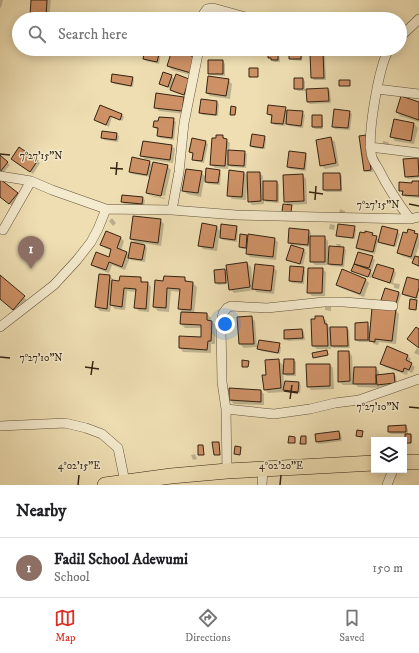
<!DOCTYPE html>
<meta charset="utf-8">
<style>
body{margin:0;font-family:"IM FELL DW Pica",serif;background:#f6f6f6;color:#202124}
.controls{position:absolute;right:12px;bottom:12px;display:grid;overflow:hidden;border-radius:0px;box-shadow:0 2px 10px #0003}
.controls button{width:36px;height:36px;display:grid;place-items:center;padding:0;border:0;border-bottom:1px solid #e0e0e0;background:#fff;color:#202124;font:20px sans-serif}
.you{position:absolute;left:225px;top:324px;width:14px;height:14px;margin:-10px;border:3px solid #fff;border-radius:50%;background:#1a73e8;box-shadow:0 0 0 6px #1a73e833}
.badge{display:grid;place-items:center;width:26px;height:26px;border-radius:50%;background:#d93025;color:#fff;font-size:13px;font-weight:700}
.pin{position:absolute;translate:-50% -33px;filter:drop-shadow(0 1px 2px #0008)}
.pin::after{content:'';position:absolute;top:21px;width:14px;height:12px;background:inherit;clip-path:polygon(0 0,100% 0,50% 100%)}
.list{margin:0;padding:0;list-style:none}
h2{display:flex;justify-content:space-between;align-items:center;height:52px;margin:0;padding:0 16px;font-size:17px}
h2 small{font-size:13px;font-weight:400;color:#757577}
.list li{display:grid;grid-template-columns:26px 1fr auto;gap:12px;align-items:center;box-sizing:border-box;height:60px;padding:0 16px;border-top:1px solid #e0e0e0}
.list b{display:block;font-size:15px;white-space:nowrap}
.list p{margin:0;font-size:13px;white-space:nowrap;color:#757577}
.list em{font-size:13px;font-style:normal;color:#757577}
.icon{flex:none;width:22px;height:22px;fill:none;stroke:currentColor;stroke-width:2;stroke-linecap:round;stroke-linejoin:round}
.map{position:relative;flex:none;width:419px;height:485px;overflow:hidden}
.search{position:absolute;background:#fff;box-shadow:0 2px 10px #0003;left:12px;right:12px;top:12px;height:44px;display:flex;align-items:center;gap:10px;box-sizing:border-box;padding:0 14px;border-radius:22px;color:#757577;font-size:15px}
.sheet{height:112px;background:#fff}
nav{display:flex;justify-content:space-around;align-items:center;box-sizing:border-box;height:56px;border-top:1px solid #e0e0e0;background:#fff;font-size:11px;color:#757577}
nav a{display:grid;justify-items:center;gap:2px}
nav .on{color:#d93025}
.map>svg:first-child{display:block}
.shadow{fill:#0003}
.building{fill:#ce9166;stroke:#342312}
.lines{fill:none;stroke-linecap:round;stroke-linejoin:round}
.minor-casing{stroke:#62523a;stroke-width:10}
.primary-casing{stroke:#342312;stroke-width:16}
.minor{stroke:#f4eacd;stroke-width:9}
.primary{stroke:#eedeb2;stroke-width:15}
.ticks{fill:none;stroke:#342312;stroke-width:1.5}
.ticks-label{font-size:10px;text-anchor:middle;fill:#342312;stroke:#f4eacd;stroke-width:3;stroke-linejoin:round;paint-order:stroke}
</style>
<div class="map">
<svg width="419" height="485" viewBox="0 0 419 485">
<rect width="100%" height="100%" fill="#eedeb2"/>
<filter id="stains"><feTurbulence type="fractalNoise" baseFrequency=".005" numOctaves="4"/><feColorMatrix values="0 0 0 0 .2 0 0 0 0 .09 0 0 0 0 .02 0 0 0 .5 -.17"/></filter>
<radialGradient id="worn" r=".72"><stop offset=".6" stop-color="#630" stop-opacity="0"/><stop offset="1" stop-color="#630" stop-opacity=".3"/></radialGradient>
<!-- shadow -->
<path class="shadow" d="M 0,0 L 3,0 L 1,8 L 0,7 Z
M 32,0 L 51,0 L 49,19 L 35,19 L 31,15 Z
M 146,49 L 151,49 L 159,51 L 161,53 L 159,64 L 146,61 L 144,58 Z
M 246,49 L 252,49 L 252,52 L 247,51 Z
M 290,49 L 303,49 L 302,61 L 292,60 L 290,58 Z
M 172,51 L 194,76 L 172,70 L 168,66 Z
M 277,51 L 279,53 L 280,62 L 274,62 L 269,57 Z
M 323,54 L 325,57 L 326,80 L 314,80 L 312,78 Z
M 223,61 L 225,64 L 225,76 L 211,75 L 209,73 Z
M 171,76 L 175,79 L 189,80 L 186,96 L 173,92 L 171,89 L 163,86 L 160,84 Z
M 132,78 L 134,80 L 133,87 L 114,84 L 112,82 Z
M 302,79 L 305,81 L 305,91 L 298,91 L 295,89 Z
M 228,80 L 232,84 L 230,99 L 210,96 L 207,93 Z
M 328,89 L 330,91 L 331,103 L 310,104 L 308,102 Z
M 183,98 L 187,102 L 185,114 L 159,111 L 155,107 Z
M 202,100 L 217,102 L 219,104 L 218,116 L 203,115 L 200,112 Z
M 419,103 L 419,122 L 400,116 L 397,112 Z
M 101,106 L 122,114 L 124,117 L 122,121 L 112,117 L 109,127 L 98,122 L 95,120 Z
M 285,108 L 288,111 L 302,112 L 305,115 L 303,128 L 289,126 L 286,123 L 285,126 L 275,125 L 272,123 L 273,116 L 270,116 L 268,114 Z
M 349,112 L 352,114 L 350,130 L 335,129 L 333,126 Z
M 321,116 L 323,119 L 323,129 L 315,129 L 313,127 Z
M 173,119 L 176,122 L 174,140 L 160,138 L 158,136 L 158,130 L 156,129 L 154,127 Z
M 395,120 L 414,124 L 418,128 L 414,144 L 395,141 L 392,137 Z
M 116,134 L 119,136 L 118,142 L 104,140 L 102,137 Z
M 222,136 L 230,143 L 229,151 L 244,152 L 247,154 L 246,168 L 231,167 L 229,165 L 228,169 L 215,168 L 211,164 L 217,139 Z
M 264,137 L 266,139 L 265,149 L 254,148 L 251,146 Z
M 331,138 L 335,142 L 339,166 L 325,169 L 321,165 Z
M 368,139 L 373,172 L 367,172 L 365,170 Z
M 383,141 L 388,142 L 389,143 L 388,145 L 384,144 L 383,144 Z
M 205,142 L 208,144 L 204,163 L 195,161 L 193,159 L 194,154 L 190,151 Z
M 171,145 L 175,149 L 173,163 L 145,159 L 142,156 Z
M 19,149 L 40,163 L 33,174 L 12,159 Z
M 305,154 L 307,156 L 306,171 L 290,169 L 288,167 Z
M 0,156 L 10,165 L 2,174 L 0,172 Z
M 418,159 L 419,160 L 419,178 L 408,179 L 406,177 Z
M 149,162 L 152,164 L 150,170 L 152,170 L 167,166 L 171,170 L 165,196 L 150,193 L 150,195 L 165,198 L 165,199 L 151,196 L 147,193 L 151,177 L 132,174 L 130,172 Z
M 219,171 L 221,173 L 220,185 L 208,184 L 204,180 L 201,197 L 187,194 L 183,191 L 201,172 L 206,177 Z
M 230,171 L 244,173 L 248,176 L 259,173 L 263,176 L 263,182 L 277,182 L 279,184 L 279,203 L 266,202 L 264,200 L 264,204 L 252,205 L 249,201 L 248,186 L 247,186 L 246,200 L 232,199 L 228,195 Z
M 340,174 L 342,176 L 342,192 L 326,192 L 324,190 Z
M 303,175 L 306,179 L 307,204 L 290,205 L 291,206 L 289,206 L 285,201 Z
M 0,180 L 20,196 L 12,206 L 0,197 Z
M 419,182 L 419,198 L 406,197 L 403,195 L 403,193 L 400,190 L 413,184 Z
M 142,198 L 145,200 L 144,206 L 124,204 L 122,201 Z
M 340,209 L 345,211 L 344,216 L 339,214 Z
M 112,218 L 116,223 L 113,226 L 109,221 Z
M 160,220 L 164,224 L 161,246 L 143,243 L 147,248 L 145,262 L 131,260 L 130,258 L 125,270 L 112,265 L 109,273 L 96,268 L 92,265 L 109,258 L 112,251 L 105,248 L 102,245 L 121,238 L 124,241 L 121,251 L 127,253 L 129,256 L 137,244 L 131,239 Z
M 330,224 L 335,225 L 334,230 L 329,229 Z
M 217,227 L 221,232 L 236,227 L 238,229 L 237,242 L 223,240 L 219,236 L 217,251 L 203,249 L 199,245 Z
M 354,227 L 356,229 L 355,239 L 339,237 L 337,235 Z
M 290,229 L 309,231 L 311,233 L 311,237 L 324,237 L 328,241 L 328,253 L 330,253 L 339,247 L 336,245 L 336,244 L 340,244 L 341,245 L 340,248 L 344,248 L 346,250 L 344,267 L 331,266 L 328,263 L 328,265 L 315,265 L 311,261 L 311,247 L 291,245 L 289,242 Z
M 397,231 L 400,234 L 396,247 L 381,244 L 378,241 L 375,254 L 359,250 L 357,248 L 372,234 L 379,240 Z
M 414,232 L 419,237 L 419,246 L 415,257 L 419,258 L 419,267 L 415,265 L 413,263 L 414,260 L 402,256 L 398,253 L 408,234 Z
M 247,236 L 249,238 L 274,239 L 278,242 L 276,260 L 250,257 L 247,254 L 247,249 L 242,249 L 240,246 Z
M 291,247 L 304,250 L 306,252 L 303,265 L 290,261 L 287,259 Z
M 358,253 L 372,257 L 375,260 L 372,270 L 368,269 L 372,273 L 371,278 L 355,272 L 352,270 Z
M 247,263 L 251,267 L 253,284 L 273,267 L 277,271 L 274,294 L 256,292 L 255,290 L 234,293 L 230,289 Z
M 377,265 L 394,270 L 396,273 L 393,283 L 399,284 L 400,284 L 399,289 L 394,288 L 394,285 L 376,279 L 373,277 Z
M 303,268 L 305,271 L 304,284 L 292,283 L 290,281 Z
M 322,269 L 326,272 L 325,296 L 312,296 L 308,292 Z
M 224,270 L 227,273 L 227,284 L 218,285 L 216,283 Z
M 110,276 L 113,279 L 113,281 L 120,282 L 140,278 L 144,283 L 148,283 L 151,287 L 149,312 L 139,311 L 135,307 L 137,292 L 127,291 L 125,310 L 115,309 L 111,305 L 110,312 L 100,311 L 96,307 Z
M 0,277 L 29,302 L 18,314 L 0,299 Z
M 184,278 L 188,282 L 193,283 L 197,287 L 194,314 L 207,314 L 211,318 L 210,321 L 212,322 L 216,325 L 215,344 L 211,344 L 211,353 L 183,352 L 180,348 L 202,338 L 202,328 L 185,328 L 181,324 L 184,313 L 179,309 L 181,292 L 171,291 L 169,312 L 158,311 L 154,307 L 164,282 Z
M 366,280 L 369,283 L 364,297 L 341,288 L 337,285 Z
M 419,281 L 418,299 L 405,296 L 403,294 Z
M 399,292 L 401,295 L 398,305 L 385,302 Z
M 325,304 L 331,305 L 331,311 L 325,310 Z
M 396,310 L 399,314 L 396,344 L 379,342 L 378,345 L 374,344 L 370,340 L 370,342 L 359,342 L 356,340 L 367,323 L 369,326 L 370,331 L 371,331 Z
M 323,317 L 326,321 L 328,326 L 330,328 L 347,328 L 349,330 L 350,348 L 334,348 L 331,346 L 331,349 L 317,349 L 313,346 Z
M 238,318 L 251,318 L 255,321 L 257,347 L 244,348 L 240,344 Z
M 302,330 L 304,332 L 305,340 L 288,341 L 285,338 Z
M 279,344 L 281,347 L 280,354 L 261,351 L 258,349 Z
M 417,348 L 419,350 L 419,355 L 414,353 Z
M 327,351 L 328,356 L 315,358 L 314,357 Z
M 349,352 L 352,356 L 353,375 L 376,368 L 379,372 L 379,376 L 394,374 L 396,376 L 397,385 L 379,387 L 379,388 L 358,387 L 353,382 L 353,385 L 343,385 L 339,381 Z
M 407,355 L 411,359 L 409,363 L 415,367 L 412,373 L 408,371 L 407,375 L 385,367 L 382,364 Z
M 294,360 L 296,362 L 296,376 L 286,376 L 283,372 L 284,382 L 299,383 L 301,386 L 300,393 L 287,392 L 284,389 L 284,392 L 268,393 L 264,389 L 267,376 L 279,361 L 284,366 Z
M 330,365 L 333,368 L 334,389 L 311,390 L 308,386 Z
M 261,391 L 264,394 L 264,405 L 234,404 L 230,400 Z
M 406,426 L 408,429 L 408,435 L 412,436 L 411,443 L 406,442 L 406,434 L 391,434 L 389,432 L 389,427 Z
M 338,432 L 341,434 L 342,441 L 319,444 L 317,442 Z
M 195,454 L 197,459 L 193,460 L 191,455 Z"/>
<!-- building -->
<path class="building" d="M 31,0 L 47,0 L 46,17 L 30,16 Z
M 145,49 L 156,49 L 160,50 L 157,62 L 143,59 Z
M 289,49 L 301,49 L 301,59 L 289,59 Z
M 172,50 L 195,57 L 191,73 L 167,66 Z
M 268,50 L 278,50 L 278,60 L 271,60 L 271,58 L 268,58 Z
M 323,53 L 324,78 L 311,78 L 310,54 Z
M 208,60 L 223,60 L 223,74 L 208,74 Z
M 249,68 L 258,68 L 258,77 L 249,77 Z
M 163,72 L 172,75 L 168,87 L 159,84 Z
M 112,74 L 133,77 L 131,86 L 111,82 Z
M 176,74 L 189,79 L 184,95 L 170,90 Z
M 208,76 L 229,79 L 226,96 L 206,93 Z
M 294,78 L 303,78 L 303,89 L 294,89 Z
M 339,80 L 350,80 L 350,86 L 339,86 Z
M 328,88 L 329,101 L 307,102 L 306,89 Z
M 156,93 L 184,97 L 182,111 L 154,108 Z
M 401,96 L 419,102 L 419,120 L 396,112 Z
M 201,99 L 217,101 L 216,115 L 199,113 Z
M 100,105 L 122,114 L 120,120 L 110,116 L 106,125 L 94,120 Z
M 268,105 L 286,107 L 283,124 L 271,123 L 272,115 L 267,114 Z
M 231,106 L 236,107 L 235,115 L 230,115 Z
M 334,109 L 350,111 L 348,128 L 332,127 Z
M 287,110 L 303,111 L 301,126 L 286,124 Z
M 312,115 L 322,115 L 322,127 L 312,127 Z
M 159,117 L 174,118 L 172,138 L 157,136 L 158,128 L 153,127 L 154,121 L 158,121 Z
M 394,119 L 414,123 L 411,141 L 390,137 Z
M 102,131 L 117,133 L 116,140 L 101,138 Z
M 252,134 L 265,136 L 263,148 L 250,146 Z
M 216,135 L 223,135 L 223,138 L 227,139 L 225,166 L 210,165 L 212,138 L 216,138 Z
M 366,135 L 371,170 L 364,171 L 359,136 Z
M 331,137 L 336,163 L 320,166 L 316,140 Z
M 192,138 L 206,141 L 202,161 L 192,160 L 193,153 L 189,152 Z
M 143,141 L 172,145 L 170,160 L 140,156 Z
M 19,147 L 38,160 L 30,172 L 11,159 Z
M 228,150 L 245,151 L 244,166 L 228,165 Z
M 289,151 L 306,153 L 304,169 L 287,167 Z
M 0,155 L 8,162 L 0,172 Z
M 132,157 L 150,161 L 147,175 L 129,172 Z
M 418,158 L 419,176 L 405,177 L 403,159 Z
M 153,162 L 168,165 L 161,196 L 146,193 Z
M 206,168 L 220,170 L 218,183 L 205,182 Z
M 186,169 L 202,171 L 198,193 L 182,191 Z
M 229,170 L 244,172 L 242,197 L 227,196 Z
M 247,172 L 260,172 L 261,201 L 248,202 Z
M 323,173 L 340,173 L 341,190 L 323,190 Z
M 303,174 L 304,201 L 284,202 L 283,175 Z
M 0,179 L 18,193 L 9,204 L 0,197 Z
M 263,181 L 277,181 L 277,201 L 263,200 Z
M 412,181 L 419,181 L 419,196 L 402,195 L 403,191 L 399,191 L 399,182 L 412,183 Z
M 122,195 L 143,197 L 142,204 L 121,202 Z
M 283,204 L 292,205 L 291,212 L 282,212 Z
M 133,216 L 161,219 L 158,243 L 130,239 Z
M 202,223 L 217,226 L 213,248 L 198,246 Z
M 221,224 L 237,226 L 235,240 L 220,238 Z
M 338,224 L 355,226 L 353,238 L 336,236 Z
M 382,226 L 398,230 L 394,246 L 378,242 Z
M 289,228 L 309,230 L 308,245 L 288,243 Z
M 408,229 L 415,231 L 414,233 L 418,234 L 411,257 L 397,253 L 403,232 L 407,233 Z
M 106,231 L 121,237 L 117,248 L 127,252 L 122,267 L 109,262 L 106,270 L 91,265 L 96,252 L 109,257 L 111,249 L 100,245 Z
M 365,231 L 373,233 L 372,235 L 377,236 L 373,252 L 356,248 L 360,232 L 365,233 Z
M 240,234 L 247,235 L 246,248 L 239,247 Z
M 248,234 L 275,238 L 273,257 L 246,254 Z
M 310,236 L 325,236 L 325,262 L 310,262 Z
M 131,242 L 145,245 L 142,260 L 128,258 Z
M 291,245 L 304,249 L 300,264 L 286,260 Z
M 329,246 L 344,247 L 342,265 L 328,264 Z
M 358,252 L 373,256 L 369,268 L 354,264 Z
M 415,256 L 419,257 L 419,266 L 412,263 Z
M 247,262 L 250,287 L 229,290 L 226,265 Z
M 255,264 L 274,266 L 271,291 L 252,289 Z
M 354,264 L 371,270 L 368,277 L 351,271 Z
M 377,264 L 394,269 L 390,283 L 372,277 Z
M 290,266 L 304,267 L 302,282 L 289,281 Z
M 308,268 L 323,268 L 322,293 L 307,293 Z
M 225,269 L 226,283 L 215,283 L 214,270 Z
M 342,269 L 366,279 L 360,294 L 336,285 Z
M 99,274 L 110,275 L 107,309 L 95,307 Z
M 0,275 L 25,296 L 13,310 L 0,299 Z
M 120,276 L 141,277 L 141,282 L 148,282 L 146,309 L 134,308 L 136,289 L 124,288 L 122,307 L 110,305 L 112,280 L 119,281 Z
M 164,276 L 185,277 L 185,281 L 193,282 L 191,310 L 178,309 L 180,289 L 167,288 L 166,308 L 153,307 L 155,280 L 163,281 Z
M 407,277 L 419,280 L 419,288 L 416,298 L 402,294 Z
M 385,288 L 399,292 L 396,304 L 381,300 Z
M 410,299 L 417,300 L 416,310 L 409,309 Z
M 381,307 L 396,309 L 392,341 L 375,339 L 375,342 L 369,341 L 372,308 Z
M 181,312 L 207,313 L 207,320 L 212,321 L 211,341 L 208,341 L 207,350 L 179,348 L 179,336 L 201,337 L 201,325 L 180,324 Z
M 252,316 L 254,344 L 239,344 L 237,317 Z
M 315,316 L 323,316 L 325,324 L 327,324 L 328,346 L 312,346 L 311,319 L 315,319 Z
M 368,322 L 368,340 L 355,340 L 355,323 Z
M 330,327 L 347,327 L 348,346 L 331,346 Z
M 416,327 L 419,329 L 419,348 L 407,339 Z
M 302,329 L 303,338 L 284,339 L 284,330 Z
M 259,340 L 280,343 L 278,353 L 257,349 Z
M 387,346 L 408,355 L 406,360 L 412,363 L 409,370 L 404,368 L 403,372 L 380,364 Z
M 327,350 L 328,355 L 313,358 L 312,353 Z
M 338,351 L 349,351 L 350,381 L 338,382 Z
M 279,359 L 281,388 L 264,390 L 262,375 L 266,375 L 265,360 Z
M 284,359 L 294,359 L 294,374 L 283,374 Z
M 242,360 L 249,361 L 248,367 L 242,367 Z
M 306,364 L 330,364 L 330,386 L 307,387 Z
M 354,367 L 376,367 L 376,384 L 353,384 Z
M 394,373 L 395,383 L 377,385 L 376,375 Z
M 285,381 L 299,382 L 298,392 L 283,390 Z
M 229,388 L 261,390 L 261,402 L 229,400 Z
M 406,425 L 406,432 L 388,432 L 388,426 Z
M 357,430 L 363,431 L 362,437 L 356,436 Z
M 339,431 L 340,439 L 316,442 L 315,434 Z
M 405,434 L 411,434 L 411,443 L 405,443 Z
M 289,436 L 295,437 L 295,443 L 288,443 Z
M 301,436 L 306,436 L 306,444 L 300,444 Z
M 212,442 L 219,442 L 220,455 L 214,455 Z
M 198,445 L 203,445 L 204,455 L 198,455 Z
M 235,446 L 241,447 L 240,455 L 234,454 Z"/>
<g class="lines">
<defs>
<path id="minor" d="M 203,19 L 204,13 L 207,9 L 213,8 L 253,19
M 400,37 L 419,19
M 389,49 C 379,66 366,138 372,157 C 373,161 377,166 379,170 C 388,188 398,203 410,219 L 419,217
M 377,89 L 419,94
M 370,147 L 419,153
M 0,176 L 31,181 L 52,190 L 106,209 L 172,210 L 236,215 L 410,219
M 172,210 L 179,172 L 184,123 L 199,49
M 3,230 L 31,181
M 0,327 L 54,285 L 77,260 L 91,242 L 98,229 L 106,209
M 226,409 L 274,414 L 310,409 L 335,403 L 359,400 L 419,379
M 0,426 L 65,423 L 86,428 L 102,434 L 118,448 L 125,482
M 227,471 L 226,409 L 222,382 L 221,325 L 223,313 L 227,308 L 231,306 L 267,308 L 324,302 L 344,302 L 393,306
M 262,485 L 263,469
M 387,485 L 393,470"/>
<path id="primary" d="M 404,462 L 419,462
M 105,485 L 171,476 L 227,471 L 374,463"/>
</defs>
<!-- minor casing -->
<use href="#minor" class="minor-casing"/>
<!-- primary casing -->
<use href="#primary" class="primary-casing"/>
<!-- minor -->
<use href="#minor" class="minor"/>
<!-- primary -->
<use href="#primary" class="primary"/>
</g>
<!-- ticks -->
<path class="ticks" d="M 0,154 L 10,155M 110,168 L 123,169M 116,175 L 117,162M 309,192 L 323,194M 315,200 L 316,186M 409,204 L 419,206M 0,357 L 10,358M 85,367 L 99,369M 91,375 L 93,361M 284,391 L 298,393M 290,399 L 292,385M 409,407 L 419,408M 78,485 L 79,475M 280,485 L 281,475"/>
<g class="ticks-label">
<text x="41" y="159">7°27'15"N</text>
<text x="378" y="208">7°27'15"N</text>
<text x="41" y="361">7°27'10"N</text>
<text x="378" y="410">7°27'10"N</text>
<text x="79" y="469">4°02'15"E</text>
<text x="281" y="469">4°02'20"E</text>
</g>
<rect width="100%" height="100%" filter="url(#stains)"/>
<rect width="100%" height="100%" fill="url(#worn)"/>
</svg>
<div class="controls">
<button><svg class="icon" aria-label="layers" viewBox="0 0 24 24"><path d="M12 4l9 5-9 5-9-5zM3 14l9 5 9-5"/></svg></button>
</div>
<div class="you"></div>
<div class="pin badge" style="left:31px;top:269px;background:#8d6e63">1</div>
<div class="search"><svg class="icon" aria-label="search" viewBox="0 0 24 24"><circle cx="10" cy="10" r="6"/><path d="M15 15l6 6"/></svg>Search here</div>
</div>
<section class="sheet">
<h2>Nearby<small></small></h2>
<ul class="list">
<li><span class="badge" style="background:#8d6e63">1</span><div><b>Fadil School Adewumi</b><p>School</p></div><em>150 m</em></li>
</ul>
</section>
<nav>
<a class="on"><svg class="icon" aria-label="map" viewBox="0 0 24 24"><path d="M3 6l6-2 6 2 6-2v14l-6 2-6-2-6 2zM9 4v14M15 6v14"/></svg>Map</a>
<a><svg class="icon" aria-label="directions" viewBox="0 0 24 24"><path d="M12 3l9 9-9 9-9-9zM9 14v-3h6M13 9l2 2-2 2"/></svg>Directions</a>
<a><svg class="icon" aria-label="saved" viewBox="0 0 24 24"><path d="M7 4h10v16l-5-4-5 4z"/></svg>Saved</a>
</nav>
